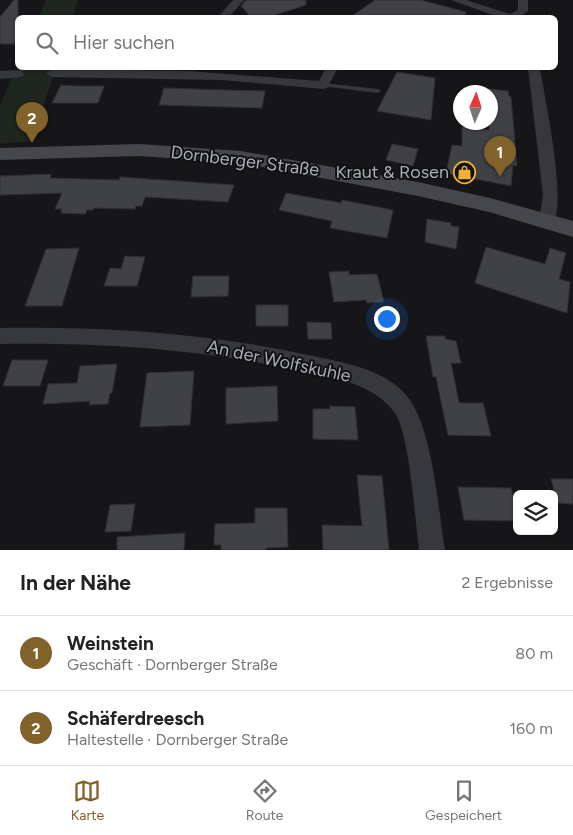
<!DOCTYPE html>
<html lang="de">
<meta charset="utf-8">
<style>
body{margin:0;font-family:Figtree,sans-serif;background:#f2f2f2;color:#222}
.controls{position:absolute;right:15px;bottom:15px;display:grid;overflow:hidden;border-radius:8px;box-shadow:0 1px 4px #0004}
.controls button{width:45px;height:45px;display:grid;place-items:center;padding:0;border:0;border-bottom:1px solid #e0e0e0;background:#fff;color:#222;font:25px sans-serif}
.compass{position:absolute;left:453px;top:85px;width:45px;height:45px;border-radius:50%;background:#fff;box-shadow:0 1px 4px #0004;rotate:3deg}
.you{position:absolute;left:386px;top:318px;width:18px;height:18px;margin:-12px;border:4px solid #fff;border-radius:50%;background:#1a73e8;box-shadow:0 0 0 8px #1a73e833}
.badge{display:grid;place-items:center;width:32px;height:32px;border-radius:50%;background:#80622a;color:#fff;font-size:16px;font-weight:700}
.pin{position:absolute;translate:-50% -41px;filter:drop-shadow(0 1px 2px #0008)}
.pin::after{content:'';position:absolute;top:26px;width:18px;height:15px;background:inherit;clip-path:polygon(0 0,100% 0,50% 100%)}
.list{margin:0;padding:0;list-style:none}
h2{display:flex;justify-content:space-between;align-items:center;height:65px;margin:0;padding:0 20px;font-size:21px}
h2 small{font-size:16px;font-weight:400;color:#767676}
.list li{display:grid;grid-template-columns:32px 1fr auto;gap:15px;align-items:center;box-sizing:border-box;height:75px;padding:0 20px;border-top:1px solid #e0e0e0}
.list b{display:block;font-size:19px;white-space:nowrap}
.list p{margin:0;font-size:16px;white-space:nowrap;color:#767676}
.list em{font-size:16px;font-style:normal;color:#767676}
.icon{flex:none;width:28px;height:28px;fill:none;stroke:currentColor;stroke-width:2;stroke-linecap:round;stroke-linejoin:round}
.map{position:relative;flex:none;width:573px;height:550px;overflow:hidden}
.search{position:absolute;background:#fff;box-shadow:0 1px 4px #0004;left:15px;right:15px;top:15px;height:55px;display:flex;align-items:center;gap:12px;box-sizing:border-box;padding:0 18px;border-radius:8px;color:#767676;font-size:19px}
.sheet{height:215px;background:#fff}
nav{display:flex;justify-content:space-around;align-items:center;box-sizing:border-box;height:70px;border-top:1px solid #e0e0e0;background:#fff;font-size:14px;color:#767676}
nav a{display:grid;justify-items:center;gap:2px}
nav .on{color:#80622a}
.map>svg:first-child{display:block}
.green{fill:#1e261f}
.building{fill:#404145;stroke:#303034}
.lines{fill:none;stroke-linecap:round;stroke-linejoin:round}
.lane{fill:#37383d;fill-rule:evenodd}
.street{fill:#37383d;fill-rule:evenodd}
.secondary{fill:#45474d;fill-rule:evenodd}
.labels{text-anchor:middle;stroke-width:4;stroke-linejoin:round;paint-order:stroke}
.street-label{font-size:18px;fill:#a8adb8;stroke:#111113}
.poi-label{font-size:18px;fill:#a8adb8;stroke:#111113;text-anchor:end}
</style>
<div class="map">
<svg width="573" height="550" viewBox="0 0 573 550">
<rect width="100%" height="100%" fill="#161618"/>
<!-- green -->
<path class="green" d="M 46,0 L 78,0 L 73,17 L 39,17 Z
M 17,67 L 56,68 L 31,141 L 0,144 L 0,105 Z"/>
<!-- building -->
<path class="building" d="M 14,0 L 18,0 L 18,38 L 14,44 L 0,44 L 0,17 Z
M 246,0 L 306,0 L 306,5 L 266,18 L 250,16 L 241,6 Z
M 375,0 L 421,0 L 466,12 L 465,18 L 349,18 Z
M 397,72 L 435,78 L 431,120 L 377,111 Z
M 61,85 L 76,86 L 104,86 L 98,103 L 52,103 Z
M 164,88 L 225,90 L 265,91 L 262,108 L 159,105 Z
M 488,89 L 508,91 L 509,96 L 511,97 L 517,166 L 513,165 L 511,186 L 446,173 L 452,145 L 462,146 L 462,126 L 489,130 L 490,92 L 488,92 Z
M 392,144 L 418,149 L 413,166 L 386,160 Z
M 51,174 L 50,178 L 119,180 L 120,177 L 234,185 L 228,202 L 145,197 L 142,206 L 136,206 L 135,209 L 94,208 L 93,210 L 87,210 L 85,214 L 61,213 L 62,209 L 55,209 L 62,193 L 0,195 L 0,176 Z
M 286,193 L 341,203 L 342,200 L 393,210 L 387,238 L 330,228 L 332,221 L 279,210 Z
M 427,219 L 451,223 L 451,226 L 459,227 L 456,249 L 425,242 Z
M 486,247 L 545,264 L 550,248 L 566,253 L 559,279 L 570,282 L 567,313 L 475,283 Z
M 79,248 L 62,306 L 25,306 L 46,249 Z
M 125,256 L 145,257 L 137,286 L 104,286 L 110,268 L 121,269 Z
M 349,271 L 349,275 L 377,274 L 384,302 L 367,303 L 366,300 L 334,302 L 329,272 Z
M 193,276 L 229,276 L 228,296 L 191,297 Z
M 256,305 L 288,305 L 288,326 L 256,326 Z
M 307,322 L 331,323 L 332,339 L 308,339 Z
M 426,336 L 445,336 L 445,339 L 456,341 L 461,363 L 451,363 L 459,403 L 483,403 L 491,436 L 448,435 L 436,377 L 433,377 Z
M 12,360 L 48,360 L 40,386 L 3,386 Z
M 117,364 L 112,393 L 110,393 L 108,404 L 89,405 L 90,401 L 43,404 L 48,384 L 77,383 L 80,366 Z
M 194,371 L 190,425 L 140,427 L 147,373 Z
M 277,386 L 278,421 L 226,424 L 226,388 Z
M 330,406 L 355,407 L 358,440 L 313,439 L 313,409 L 330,409 Z
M 357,475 L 382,476 L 389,550 L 323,550 L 322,525 L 362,526 Z
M 551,479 L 573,479 L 573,504 L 558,503 Z
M 458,487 L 511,488 L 517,510 L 517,521 L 464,520 Z
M 135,504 L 131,531 L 105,532 L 110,505 Z
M 255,508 L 287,508 L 288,547 L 266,548 L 266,550 L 221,550 L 221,545 L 214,545 L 215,524 L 255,523 Z
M 185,533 L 184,550 L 117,550 L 117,537 Z"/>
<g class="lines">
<!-- lane -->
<path class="lane" d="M 323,83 L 378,89 L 381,91 L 378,93 L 321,86 L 320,85 Z"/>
<!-- street -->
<path class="street" d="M 233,0 L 244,0 L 228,18 L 217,18 Z
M 451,0 L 466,0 L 510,14 L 518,10 L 518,0 L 528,0 L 528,11 L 519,18 L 501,18 Z
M 326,68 L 338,68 L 327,88 L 323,89 L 222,80 L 52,77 L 46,73 L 52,69 L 188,71 L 319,81 Z
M 528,68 L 540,68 C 545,100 567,200 553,224 L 541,224 L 539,220 L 543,195 Z
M 18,70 L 22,71 L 24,74 L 22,77 L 0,79 L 0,71 Z
M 0,328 C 104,326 206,333 308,355 C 341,362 389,369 410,400 C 433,434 438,508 445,550 L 419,550 C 415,520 410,436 395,413 C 373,382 327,376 293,369 C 196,349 99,342 0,344 Z"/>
<!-- secondary -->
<path class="secondary" d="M 139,144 L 241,151 L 418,182 L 490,198 L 573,221 L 573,237 L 489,212 L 418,196 L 241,163 L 139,156 L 0,160 L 0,148 Z"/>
</g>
<!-- icons -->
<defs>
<symbol id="shop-ring" viewBox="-11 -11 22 22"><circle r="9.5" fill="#111113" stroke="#f2b134" stroke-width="1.5"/><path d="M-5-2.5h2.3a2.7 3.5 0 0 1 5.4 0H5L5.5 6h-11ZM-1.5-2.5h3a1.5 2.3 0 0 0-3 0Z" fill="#f2b134"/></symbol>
</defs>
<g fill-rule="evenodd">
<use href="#shop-ring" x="452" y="160" width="25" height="25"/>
</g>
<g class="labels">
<!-- street labels -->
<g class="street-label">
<text transform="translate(245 161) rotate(7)" y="6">Dornberger Straße</text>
<text transform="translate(279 361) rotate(12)" y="6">An der Wolfskuhle</text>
</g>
<!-- poi labels -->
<g class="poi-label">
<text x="449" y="178">Kraut &amp; Rosen</text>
</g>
</g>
</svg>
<div class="controls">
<button><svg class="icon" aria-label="layers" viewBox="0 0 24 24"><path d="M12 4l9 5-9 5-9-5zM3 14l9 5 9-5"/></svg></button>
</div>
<svg class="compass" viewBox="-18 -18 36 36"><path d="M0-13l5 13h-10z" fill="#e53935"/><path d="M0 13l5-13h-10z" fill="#767676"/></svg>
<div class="you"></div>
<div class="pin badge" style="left:500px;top:177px">1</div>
<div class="pin badge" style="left:32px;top:143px">2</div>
<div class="search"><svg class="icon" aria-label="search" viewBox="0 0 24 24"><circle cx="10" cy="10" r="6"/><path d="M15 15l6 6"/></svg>Hier suchen</div>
</div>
<section class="sheet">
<h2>In der Nähe<small>2 Ergebnisse</small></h2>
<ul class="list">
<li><span class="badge">1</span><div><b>Weinstein</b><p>Geschäft · Dornberger Straße</p></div><em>80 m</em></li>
<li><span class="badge">2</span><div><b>Schäferdreesch</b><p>Haltestelle · Dornberger Straße</p></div><em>160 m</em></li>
</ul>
</section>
<nav>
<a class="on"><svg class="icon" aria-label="map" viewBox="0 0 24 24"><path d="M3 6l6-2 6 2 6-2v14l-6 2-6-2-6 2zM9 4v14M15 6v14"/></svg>Karte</a>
<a><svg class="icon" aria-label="directions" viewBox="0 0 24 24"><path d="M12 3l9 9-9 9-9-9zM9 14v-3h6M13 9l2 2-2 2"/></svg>Route</a>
<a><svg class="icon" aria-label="saved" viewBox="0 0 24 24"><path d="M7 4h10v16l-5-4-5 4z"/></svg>Gespeichert</a>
</nav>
